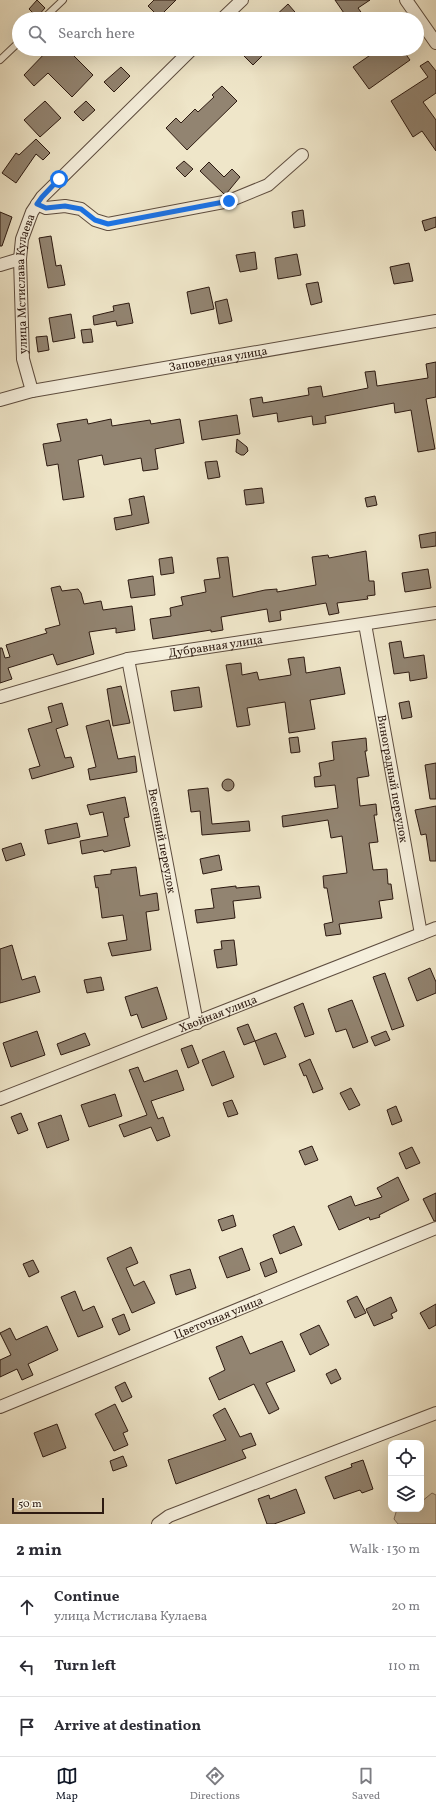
<!DOCTYPE html>
<meta charset="utf-8">
<style>
body{margin:0;font-family:Vollkorn,serif;background:#f2f2f3;color:#2b2b33}
.controls{position:absolute;right:12px;bottom:12px;display:grid;overflow:hidden;border-radius:8px;box-shadow:0 4px 16px #0002}
.controls button{width:36px;height:36px;display:grid;place-items:center;padding:0;border:0;border-bottom:1px solid #e1e1e2;background:#fff;color:#2b2b33;font:20px sans-serif}
.scale{position:absolute;left:12px;bottom:10px;width:92px;box-sizing:border-box;padding-left:4px;border:2px solid #2d1a11;border-top:0;font-size:11px;line-height:14px;white-space:nowrap;color:#2d1a11;-webkit-text-stroke:3px #f5efdc;paint-order:stroke}
.stop{position:absolute;width:12px;height:12px;margin:-9px;border:3px solid #1a73e8;border-radius:50%;background:#fff}
.stop.end{background:#1a73e8;border-color:#fff;box-shadow:0 1px 4px #0008}
.list{margin:0;padding:0;list-style:none}
h2{display:flex;justify-content:space-between;align-items:center;height:52px;margin:0;padding:0 16px;font-size:17px}
h2 small{font-size:13px;font-weight:400;color:#7c7c81}
.list li{display:grid;grid-template-columns:26px 1fr auto;gap:12px;align-items:center;box-sizing:border-box;height:60px;padding:0 16px;border-top:1px solid #e1e1e2}
.list b{display:block;font-size:15px;white-space:nowrap}
.list p{margin:0;font-size:13px;white-space:nowrap;color:#7c7c81}
.list em{font-size:13px;font-style:normal;color:#7c7c81}
.icon{flex:none;width:22px;height:22px;fill:none;stroke:currentColor;stroke-width:2;stroke-linecap:round;stroke-linejoin:round}
.map{position:relative;flex:none;width:436px;height:1524px;overflow:hidden}
.search{position:absolute;background:#fff;box-shadow:0 4px 16px #0002;left:12px;right:12px;top:12px;height:44px;display:flex;align-items:center;gap:10px;box-sizing:border-box;padding:0 14px;border-radius:22px;color:#7c7c81;font-size:15px}
.sheet{height:232px;background:#fff}
nav{display:flex;justify-content:space-around;align-items:center;box-sizing:border-box;height:56px;border-top:1px solid #e1e1e2;background:#fff;font-size:11px;color:#7c7c81}
nav a{display:grid;justify-items:center;gap:2px}
nav .on{color:#111827}
.map>svg:first-child{display:block}
.green{fill:#cec3aa;stroke:#7e6e5e}
.building{fill:#928471;stroke:#2d1a11}
.lines{fill:none;stroke-linecap:round;stroke-linejoin:round}
.service-casing{stroke:#5e4d3f;stroke-width:8}
.minor-casing{stroke:#5e4d3f;stroke-width:14}
.service{stroke:#f5efdc;stroke-width:6}
.minor{stroke:#f5efdc;stroke-width:12}
.route{stroke:#1a73e8;stroke-width:5}
.labels{text-anchor:middle;stroke-width:4;stroke-linejoin:round;paint-order:stroke}
.street-label{font-size:12px;fill:#2d1a11;stroke:#f5efdc}
</style>
<div class="map">
<svg width="436" height="1524" viewBox="0 0 436 1524">
<rect width="100%" height="100%" fill="#efe6c9"/>
<filter id="stains"><feTurbulence type="fractalNoise" baseFrequency=".005" numOctaves="4"/><feColorMatrix values="0 0 0 0 .2 0 0 0 0 .09 0 0 0 0 .02 0 0 0 .5 -.17"/></filter>
<radialGradient id="worn" r=".72"><stop offset=".6" stop-color="#630" stop-opacity="0"/><stop offset="1" stop-color="#630" stop-opacity=".3"/></radialGradient>
<!-- green -->
<path class="green" d="M 432,1493 L 436,1495 L 436,1524 L 398,1524 L 394,1519 L 397,1509 L 421,1509 L 421,1502 Z"/>
<!-- building -->
<path class="building" d="M 37,0 L 45,8 L 37,17 L 29,9 Z
M 154,0 L 176,0 L 159,17 L 148,6 Z
M 335,0 L 370,0 L 358,8 L 366,19 L 348,19 Z
M 288,4 L 301,19 L 272,19 Z
M 49,49 L 67,49 L 93,75 L 72,97 L 48,73 L 34,86 L 24,75 Z
M 237,49 L 269,49 L 253,65 Z
M 379,49 L 402,49 L 410,60 L 369,89 L 353,67 Z
M 428,61 L 436,71 L 436,93 L 423,102 L 436,120 L 436,151 L 422,131 L 413,137 L 391,101 L 428,77 L 420,66 Z
M 121,67 L 130,76 L 114,92 L 104,82 Z
M 222,86 L 237,101 L 187,150 L 166,128 L 176,118 L 181,123 L 195,109 L 198,112 L 214,97 L 212,95 Z
M 45,101 L 61,118 L 40,137 L 24,120 Z
M 86,101 L 95,110 L 83,121 L 74,112 Z
M 36,139 L 50,153 L 43,160 L 36,154 L 16,183 L 2,173 L 16,153 L 19,155 Z
M 184,161 L 193,169 L 185,177 L 176,168 Z
M 209,162 L 224,177 L 232,169 L 240,177 L 226,194 L 224,194 L 200,171 Z
M 303,210 L 305,226 L 294,228 L 292,212 Z
M 0,212 L 12,217 L 2,246 L 0,246 Z
M 436,217 L 436,227 L 425,231 L 422,221 Z
M 51,236 L 56,266 L 61,265 L 65,285 L 48,288 L 39,238 Z
M 255,252 L 257,269 L 240,272 L 236,255 Z
M 297,254 L 301,275 L 278,279 L 275,258 Z
M 409,263 L 413,281 L 394,284 L 390,267 Z
M 318,282 L 322,302 L 311,305 L 306,284 Z
M 209,287 L 214,309 L 191,314 L 187,292 Z
M 227,299 L 232,321 L 219,324 L 215,302 Z
M 129,303 L 133,323 L 117,326 L 116,321 L 94,325 L 93,316 L 114,311 L 113,306 Z
M 71,314 L 75,338 L 53,342 L 49,318 Z
M 91,329 L 93,342 L 83,343 L 81,330 Z
M 47,336 L 49,350 L 38,352 L 36,337 Z
M 436,362 L 436,397 L 426,399 L 435,449 L 418,452 L 411,410 L 395,413 L 394,403 L 325,416 L 326,423 L 313,425 L 312,416 L 278,422 L 277,413 L 253,417 L 250,399 L 262,397 L 263,403 L 309,395 L 308,388 L 321,386 L 323,397 L 368,388 L 365,372 L 375,371 L 377,386 L 428,378 L 426,364 Z
M 237,415 L 240,434 L 202,440 L 199,421 Z
M 87,419 L 88,424 L 111,419 L 112,426 L 150,420 L 151,424 L 180,419 L 184,443 L 155,449 L 158,469 L 143,471 L 141,458 L 104,465 L 102,455 L 78,460 L 84,497 L 63,500 L 58,464 L 47,466 L 43,444 L 61,441 L 57,424 Z
M 237,439 L 247,447 L 248,451 L 244,455 L 241,455 L 236,452 Z
M 217,461 L 220,477 L 208,479 L 205,462 Z
M 262,488 L 264,503 L 246,505 L 244,490 Z
M 144,496 L 149,523 L 116,530 L 114,518 L 132,515 L 129,499 Z
M 375,496 L 377,505 L 367,507 L 365,498 Z
M 436,532 L 436,546 L 421,548 L 419,535 Z
M 366,551 L 369,581 L 374,581 L 375,595 L 367,596 L 368,599 L 337,603 L 339,613 L 329,615 L 326,603 L 280,611 L 281,620 L 269,622 L 267,609 L 221,617 L 223,630 L 211,632 L 211,630 L 153,639 L 150,619 L 171,616 L 170,608 L 183,605 L 181,597 L 206,592 L 204,580 L 220,578 L 217,558 L 228,557 L 233,597 L 265,590 L 277,589 L 277,592 L 316,585 L 312,557 L 328,555 L 329,558 Z
M 172,557 L 174,573 L 161,575 L 159,559 Z
M 428,569 L 431,588 L 405,592 L 402,573 Z
M 153,576 L 155,595 L 131,598 L 128,580 Z
M 60,586 L 62,591 L 78,589 L 81,593 L 84,604 L 101,601 L 103,610 L 132,606 L 135,630 L 116,633 L 116,628 L 89,632 L 94,654 L 57,665 L 53,654 L 8,668 L 12,679 L 0,683 L 0,648 L 2,648 L 5,658 L 10,657 L 6,645 L 47,633 L 45,629 L 60,625 L 51,588 Z
M 401,641 L 404,658 L 424,655 L 427,678 L 410,681 L 409,672 L 394,674 L 389,643 Z
M 304,657 L 306,673 L 340,667 L 345,694 L 310,700 L 315,729 L 289,733 L 285,702 L 247,708 L 250,725 L 237,727 L 226,665 L 241,663 L 242,675 L 257,672 L 259,680 L 291,675 L 288,659 Z
M 121,686 L 130,723 L 113,726 L 107,689 Z
M 199,687 L 202,707 L 174,711 L 171,691 Z
M 409,701 L 412,717 L 402,719 L 399,703 Z
M 62,703 L 68,725 L 56,729 L 65,758 L 71,757 L 74,767 L 32,779 L 29,769 L 40,766 L 28,729 L 52,722 L 48,707 Z
M 109,720 L 118,759 L 135,756 L 137,772 L 90,780 L 88,769 L 96,767 L 86,726 Z
M 298,737 L 300,752 L 291,753 L 289,738 Z
M 366,738 L 367,751 L 365,751 L 369,776 L 357,778 L 360,806 L 376,804 L 377,815 L 374,815 L 378,842 L 369,843 L 373,870 L 387,869 L 388,884 L 391,884 L 393,899 L 379,901 L 382,918 L 339,924 L 341,934 L 326,936 L 324,924 L 333,922 L 327,888 L 324,888 L 323,876 L 347,873 L 342,836 L 331,838 L 328,820 L 283,827 L 282,816 L 338,808 L 335,785 L 315,787 L 314,777 L 321,776 L 319,763 L 334,760 L 332,742 Z
M 436,763 L 436,799 L 430,799 L 425,765 Z
M222 785a6 6 0 1 1 12 0a6 6 0 1 1-12 0Z
M 208,788 L 212,824 L 249,821 L 250,831 L 202,835 L 200,811 L 191,812 L 188,790 Z
M 125,797 L 129,817 L 124,818 L 130,846 L 104,852 L 103,850 L 82,854 L 80,841 L 108,836 L 103,812 L 90,815 L 87,805 Z
M 436,806 L 436,861 L 430,861 L 426,834 L 421,835 L 415,810 Z
M 77,823 L 80,837 L 48,844 L 45,830 Z
M 21,843 L 25,855 L 6,861 L 2,849 Z
M 219,855 L 222,870 L 203,874 L 200,859 Z
M 136,867 L 140,896 L 157,893 L 159,910 L 146,912 L 151,950 L 112,956 L 108,943 L 127,940 L 123,915 L 102,918 L 98,887 L 96,888 L 94,876 L 111,874 L 111,870 Z
M 236,886 L 236,888 L 259,886 L 261,898 L 233,901 L 235,918 L 197,923 L 195,910 L 214,908 L 211,889 Z
M 234,940 L 237,965 L 217,968 L 214,950 L 222,949 L 221,941 Z
M 12,945 L 22,980 L 35,976 L 40,992 L 0,1003 L 0,949 Z
M 430,968 L 436,982 L 436,993 L 417,1001 L 408,978 Z
M 385,973 L 404,1026 L 392,1030 L 373,977 Z
M 101,977 L 104,990 L 87,993 L 84,980 Z
M 157,987 L 167,1019 L 142,1028 L 137,1014 L 131,1016 L 125,997 Z
M 352,1000 L 368,1042 L 353,1048 L 346,1029 L 336,1032 L 328,1009 Z
M 303,1003 L 314,1034 L 305,1037 L 294,1007 Z
M 248,1024 L 255,1041 L 244,1045 L 237,1028 Z
M 37,1031 L 45,1055 L 11,1067 L 3,1043 Z
M 386,1031 L 390,1040 L 375,1046 L 371,1037 Z
M 85,1033 L 90,1045 L 61,1055 L 57,1044 Z
M 276,1033 L 286,1057 L 264,1065 L 255,1041 Z
M 192,1045 L 199,1063 L 188,1068 L 181,1049 Z
M 224,1051 L 234,1077 L 212,1086 L 202,1060 Z
M 310,1059 L 323,1089 L 313,1093 L 306,1075 L 304,1076 L 299,1064 Z
M 138,1067 L 144,1082 L 177,1070 L 184,1090 L 151,1101 L 158,1119 L 163,1117 L 170,1136 L 157,1141 L 151,1127 L 124,1137 L 119,1125 L 147,1115 L 129,1070 Z
M 351,1088 L 360,1105 L 349,1110 L 340,1093 Z
M 115,1094 L 122,1116 L 89,1127 L 81,1105 Z
M 232,1100 L 238,1114 L 228,1117 L 223,1103 Z
M 396,1106 L 402,1121 L 392,1125 L 387,1110 Z
M 21,1113 L 28,1130 L 18,1134 L 11,1117 Z
M 61,1115 L 69,1140 L 47,1148 L 38,1123 Z
M 312,1146 L 318,1160 L 305,1165 L 299,1151 Z
M 412,1147 L 420,1163 L 406,1169 L 399,1153 Z
M 398,1177 L 409,1200 L 379,1215 L 380,1217 L 370,1220 L 369,1217 L 339,1230 L 328,1206 L 351,1196 L 355,1206 L 382,1197 L 377,1188 Z
M 436,1193 L 436,1221 L 434,1221 L 423,1199 Z
M 233,1215 L 236,1226 L 222,1231 L 218,1220 Z
M 294,1226 L 302,1245 L 280,1254 L 273,1235 Z
M 131,1247 L 138,1263 L 126,1268 L 134,1286 L 144,1281 L 155,1303 L 132,1313 L 107,1258 Z
M 242,1248 L 250,1270 L 227,1278 L 219,1257 Z
M 272,1258 L 277,1272 L 265,1277 L 260,1263 Z
M 33,1260 L 39,1272 L 29,1277 L 23,1264 Z
M 190,1269 L 196,1288 L 176,1295 L 170,1275 Z
M 75,1291 L 83,1311 L 94,1306 L 103,1327 L 78,1337 L 61,1297 Z
M 357,1296 L 366,1313 L 355,1318 L 347,1301 Z
M 391,1297 L 397,1311 L 391,1314 L 393,1318 L 374,1326 L 366,1309 Z
M 436,1304 L 436,1325 L 429,1329 L 420,1313 Z
M 124,1314 L 130,1330 L 119,1335 L 112,1319 Z
M 319,1325 L 329,1345 L 310,1355 L 300,1334 Z
M 47,1326 L 58,1350 L 28,1364 L 33,1375 L 22,1380 L 17,1369 L 0,1377 L 0,1360 L 11,1355 L 0,1333 L 10,1328 L 16,1340 Z
M 242,1336 L 250,1354 L 282,1341 L 295,1371 L 266,1383 L 279,1409 L 269,1414 L 254,1384 L 219,1400 L 209,1378 L 225,1370 L 216,1347 Z
M 336,1369 L 341,1379 L 331,1384 L 326,1374 Z
M 125,1382 L 132,1397 L 122,1402 L 115,1387 Z
M 115,1404 L 128,1431 L 123,1433 L 128,1445 L 114,1451 L 95,1414 Z
M 225,1408 L 240,1437 L 251,1433 L 256,1445 L 242,1450 L 246,1458 L 176,1484 L 168,1460 L 226,1440 L 213,1415 Z
M 57,1424 L 66,1448 L 43,1457 L 34,1433 Z
M 123,1456 L 127,1466 L 113,1471 L 110,1461 Z
M 363,1460 L 373,1489 L 362,1493 L 360,1490 L 334,1499 L 325,1477 L 352,1467 L 351,1464 Z
M 296,1489 L 305,1513 L 274,1524 L 267,1524 L 258,1499 L 269,1495 L 270,1499 Z"/>
<g class="lines">
<defs>
<path id="service" d="M 43,19 L 63,0
M 0,60 L 19,42"/>
<g id="minor">
<path d="M 406,0 L 436,43"/>
<path d="M 222,19 L 242,0"/>
<path d="M 37,204 L 46,208 L 65,206 L 81,209 L 95,220 L 108,224 L 229,201 L 268,185 L 302,155"/>
<path d="M 0,265 L 20,259"/>
<path id="s1" d="M 32,391 L 23,359 L 20,259 L 22,239 L 32,212 L 42,197 L 192,49"/>
<path id="s2" d="M 0,400 L 32,391 L 436,321"/>
<path id="s3" d="M 365,624 L 421,934"/>
<path id="s4" d="M 128,659 L 197,1023"/>
<path id="s5" d="M 0,697 L 128,659 L 436,613"/>
<path id="s6" d="M 0,1099 L 436,928"/>
<path id="s7" d="M 0,1407 L 436,1228"/>
<path d="M 158,1524 L 169,1516 L 436,1413"/>
</g>
</defs>
<!-- service casing -->
<use href="#service" class="service-casing"/>
<!-- minor casing -->
<use href="#minor" class="minor-casing"/>
<!-- service -->
<use href="#service" class="service"/>
<!-- minor -->
<use href="#minor" class="minor"/>
</g>
<g class="lines">
<!-- route -->
<path class="route" d="M 59,179 L 42,197 L 37,204 L 46,208 L 65,206 L 81,209 L 95,220 L 108,224 L 229,201"/>
</g>
<g class="labels">
<!-- street labels -->
<g class="street-label">
<text dy="4" stroke="none"><textPath href="#s1" startOffset="109">улица Мстислава Кулаева</textPath></text>
<text dy="4" stroke="none"><textPath href="#s2" startOffset="222">Заповедная улица</textPath></text>
<text dy="4" stroke="none"><textPath href="#s5" startOffset="222">Дубравная улица</textPath></text>
<text dy="4" stroke="none"><textPath href="#s3" startOffset="157">Виноградный переулок</textPath></text>
<text dy="4" stroke="none"><textPath href="#s4" startOffset="185">Весенний переулок</textPath></text>
<text dy="4" stroke="none"><textPath href="#s6" startOffset="234">Хвойная улица</textPath></text>
<text dy="4" stroke="none"><textPath href="#s7" startOffset="236">Цветочная улица</textPath></text>
</g>
</g>
<rect width="100%" height="100%" filter="url(#stains)"/>
<rect width="100%" height="100%" fill="url(#worn)"/>
</svg>
<div class="controls">
<button><svg class="icon" aria-label="locate" viewBox="0 0 24 24"><circle cx="12" cy="12" r="6"/><path d="M12 2v4M12 18v4M2 12h4M18 12h4"/></svg></button>
<button><svg class="icon" aria-label="layers" viewBox="0 0 24 24"><path d="M12 4l9 5-9 5-9-5zM3 14l9 5 9-5"/></svg></button>
</div>
<div class="scale">50 m</div>
<div class="stop" style="left:59px;top:179px"></div>
<div class="stop end" style="left:229px;top:201px"></div>
<div class="search"><svg class="icon" aria-label="search" viewBox="0 0 24 24"><circle cx="10" cy="10" r="6"/><path d="M15 15l6 6"/></svg>Search here</div>
</div>
<section class="sheet">
<h2>2 min<small>Walk · 130 m</small></h2>
<ul class="list">
<li><svg class="icon" aria-label="ahead" viewBox="0 0 24 24"><path d="M12 20V5M6 11l6-6 6 6"/></svg><div><b>Continue</b><p>улица Мстислава Кулаева</p></div><em>20 m</em></li>
<li><svg class="icon" aria-label="left" viewBox="0 0 24 24"><path d="M17 20v-9H6M10 6l-5 5 5 5"/></svg><div><b>Turn left</b></div><em>110 m</em></li>
<li><svg class="icon" aria-label="arrive" viewBox="0 0 24 24"><path d="M6 21V4h12l-3 4 3 4H6"/></svg><div><b>Arrive at destination</b></div></li>
</ul>
</section>
<nav>
<a class="on"><svg class="icon" aria-label="map" viewBox="0 0 24 24"><path d="M3 6l6-2 6 2 6-2v14l-6 2-6-2-6 2zM9 4v14M15 6v14"/></svg>Map</a>
<a><svg class="icon" aria-label="directions" viewBox="0 0 24 24"><path d="M12 3l9 9-9 9-9-9zM9 14v-3h6M13 9l2 2-2 2"/></svg>Directions</a>
<a><svg class="icon" aria-label="saved" viewBox="0 0 24 24"><path d="M7 4h10v16l-5-4-5 4z"/></svg>Saved</a>
</nav>
